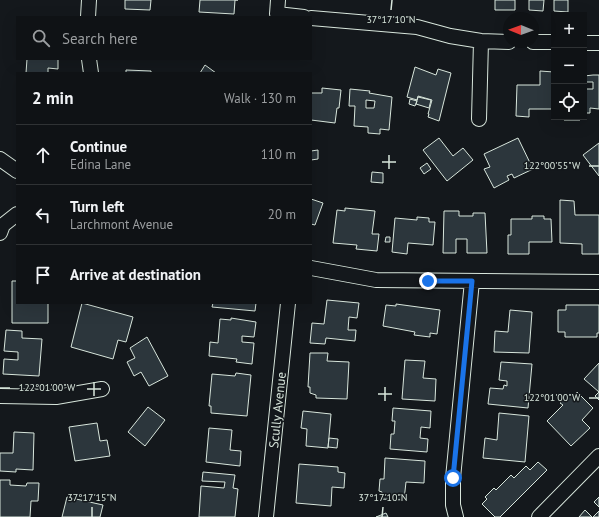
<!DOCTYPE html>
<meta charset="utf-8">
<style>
body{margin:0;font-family:"PT Sans",sans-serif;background:#181b1e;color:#f1f3f6}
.controls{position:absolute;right:12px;top:12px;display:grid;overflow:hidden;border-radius:0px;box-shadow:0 4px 16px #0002}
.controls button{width:36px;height:36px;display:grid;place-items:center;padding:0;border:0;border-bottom:1px solid #2f3234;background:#0f1215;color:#f1f3f6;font:20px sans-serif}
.compass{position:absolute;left:503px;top:12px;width:36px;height:36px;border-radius:50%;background:#0f1215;box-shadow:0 4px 16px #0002;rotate:271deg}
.stop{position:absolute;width:12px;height:12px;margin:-9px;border:3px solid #1a73e8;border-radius:50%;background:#fff}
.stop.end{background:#1a73e8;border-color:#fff;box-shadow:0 1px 4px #0008}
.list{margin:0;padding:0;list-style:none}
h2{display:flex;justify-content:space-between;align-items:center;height:52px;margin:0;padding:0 16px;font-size:17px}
h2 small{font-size:13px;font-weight:400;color:#9b9ea0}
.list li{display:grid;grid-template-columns:26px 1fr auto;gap:12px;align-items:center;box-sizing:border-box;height:60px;padding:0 16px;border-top:1px solid #2f3234}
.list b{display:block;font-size:15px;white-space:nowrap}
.list p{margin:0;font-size:13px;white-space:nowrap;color:#9b9ea0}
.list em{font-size:13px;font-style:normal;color:#9b9ea0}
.icon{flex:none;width:22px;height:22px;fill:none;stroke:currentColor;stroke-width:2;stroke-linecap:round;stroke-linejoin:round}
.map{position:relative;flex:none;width:599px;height:517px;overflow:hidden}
.search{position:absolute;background:#0f1215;box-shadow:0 4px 16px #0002;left:16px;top:16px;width:296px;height:44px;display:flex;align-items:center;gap:10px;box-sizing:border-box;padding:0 14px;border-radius:0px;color:#9b9ea0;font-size:15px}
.panel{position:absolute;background:#0f1215;box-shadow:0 4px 16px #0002;left:16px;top:72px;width:296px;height:232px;border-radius:0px}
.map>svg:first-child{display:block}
.building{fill:#2c363c;stroke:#d8e6dc;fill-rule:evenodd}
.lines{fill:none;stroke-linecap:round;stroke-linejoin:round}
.minor-casing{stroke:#d8e6dc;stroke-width:16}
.minor{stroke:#14181c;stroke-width:14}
.route{stroke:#1a73e8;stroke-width:5}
.ticks{fill:none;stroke:#d8e6dc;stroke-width:1.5}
.labels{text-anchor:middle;stroke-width:3;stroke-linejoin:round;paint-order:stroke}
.street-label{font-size:13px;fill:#d8e6dc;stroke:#14181c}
.ticks-label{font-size:10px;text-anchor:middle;fill:#d8e6dc;stroke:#14181c;stroke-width:3;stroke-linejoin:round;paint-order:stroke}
</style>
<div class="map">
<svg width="599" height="517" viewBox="0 0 599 517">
<rect width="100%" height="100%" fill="#14181c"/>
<!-- building -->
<path class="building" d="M 125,0 L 151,0 L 150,10 L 125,9 Z
M 200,0 L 238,0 L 235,0 L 234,14 L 199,12 Z
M 495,0 L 515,0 L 515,10 L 495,10 Z
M 529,0 L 544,0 L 543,11 L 529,10 Z
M 554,0 L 568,0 L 568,12 L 554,11 Z
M 27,59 L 58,59 L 58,69 L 48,68 L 48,73 L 26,73 Z
M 205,65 L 216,73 L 200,73 Z
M 415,67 L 436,75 L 438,69 L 451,73 L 439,121 L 428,117 L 429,114 L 428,114 L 432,100 L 418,96 L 417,100 L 407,97 Z
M 126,70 L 151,71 L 151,73 L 126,73 Z
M 540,71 L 554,72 L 554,109 L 529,109 L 529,117 L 516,116 L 517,85 L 540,85 Z
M 593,75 L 599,75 L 599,109 L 590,108 L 590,113 L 584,113 L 584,76 ZM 586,82 L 593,82 L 593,89 L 586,89 Z
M 322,88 L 341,90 L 339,108 L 337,108 L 335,123 L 311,120 L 311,93 L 322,93 Z
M 350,89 L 370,91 L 369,93 L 392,97 L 389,130 L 380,129 L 380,134 L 368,133 L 368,127 L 354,126 L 355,106 L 349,106 ZM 366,100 L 375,101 L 374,108 L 366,108 Z
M 418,97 L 431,100 L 429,108 L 416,104 Z
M 410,99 L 417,101 L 415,106 L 409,104 Z
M 564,117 L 580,117 L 580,120 L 564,120 Z
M 439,138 L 453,156 L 463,148 L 473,160 L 447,181 L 423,150 Z
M 518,138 L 533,169 L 514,178 L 512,174 L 507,176 L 509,180 L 494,188 L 484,169 L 490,167 L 484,154 Z
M 599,143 L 599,176 L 583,155 Z
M 318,150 L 318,159 L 311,160 L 311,151 Z
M 427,163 L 431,169 L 424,174 L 420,168 Z
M 372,172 L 383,173 L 383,183 L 371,182 Z
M 311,199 L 323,203 L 315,225 L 311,224 Z
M 560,200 L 574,201 L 575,215 L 599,215 L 599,254 L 582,254 L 582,244 L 560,243 Z
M 345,208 L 375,211 L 372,234 L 379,234 L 377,251 L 356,249 L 357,245 L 333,243 L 337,210 L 345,211 Z
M 444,211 L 459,211 L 459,216 L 473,216 L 473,213 L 485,213 L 487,253 L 467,253 L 467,239 L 456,239 L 456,253 L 443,253 Z
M 532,216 L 544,216 L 544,219 L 551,219 L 552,242 L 529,242 L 529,254 L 508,254 L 508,235 L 511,235 L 511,219 L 532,219 Z
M 417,217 L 429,218 L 429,222 L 435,222 L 433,245 L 408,243 L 407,254 L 392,252 L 395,218 L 417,220 Z
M 386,237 L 390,237 L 390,242 L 385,242 Z
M 12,281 L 17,281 L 17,303 L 48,303 L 48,323 L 12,323 Z
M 327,300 L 359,303 L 357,318 L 349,317 L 348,330 L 356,330 L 355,341 L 326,338 L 325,344 L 310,343 L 312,323 L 324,324 Z
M 82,303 L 133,317 L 126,342 L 118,340 L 113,359 L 71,347 Z
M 213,303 L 256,303 L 255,311 L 212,307 Z
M 396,304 L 440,310 L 437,334 L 430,333 L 430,337 L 414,335 L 415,332 L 383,326 L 386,305 L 396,306 Z
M 566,305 L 599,305 L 599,333 L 597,333 L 597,337 L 565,337 L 565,332 L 558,332 L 558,310 L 566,310 Z
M 510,310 L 532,312 L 529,353 L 494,352 L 495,331 L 508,332 Z
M 231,318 L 256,322 L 254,337 L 242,336 L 242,342 L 254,343 L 252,364 L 236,362 L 237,359 L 209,356 L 210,342 L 218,343 L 220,319 L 231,320 Z
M 6,330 L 22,331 L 22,338 L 42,339 L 39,376 L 3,374 L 4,359 L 18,360 L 18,352 L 4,351 Z
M 147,337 L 168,376 L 149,386 L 141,372 L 134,376 L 127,362 L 135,358 L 130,348 Z
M 310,353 L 328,353 L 327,361 L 349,362 L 347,399 L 316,398 L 316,395 L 310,393 L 310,387 L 308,387 Z
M 405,360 L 425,361 L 423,378 L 436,379 L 435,401 L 402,399 Z
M 501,362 L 532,364 L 528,408 L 488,404 L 490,388 L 503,389 L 504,385 L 507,386 L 507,381 L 499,380 Z
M 599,363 L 599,400 L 595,396 L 599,392 L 584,379 Z
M 236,373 L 251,375 L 247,416 L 211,413 L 211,406 L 209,406 L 212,374 L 235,376 Z
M 577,392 L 593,408 L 582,420 L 590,428 L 571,446 L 547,421 L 563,405 L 560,403 L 569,394 L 572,397 Z
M 148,407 L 165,420 L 145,446 L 128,432 Z
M 393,408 L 431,411 L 430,428 L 421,427 L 420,438 L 428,439 L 427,452 L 390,449 L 391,434 L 394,434 L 395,421 L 392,421 Z
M 303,411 L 331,414 L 328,448 L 306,446 L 307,429 L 301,428 Z
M 499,413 L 529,416 L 525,462 L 483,458 L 485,438 L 497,440 Z
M 97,423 L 100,441 L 107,440 L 110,456 L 75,461 L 69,427 Z
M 209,428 L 232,430 L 230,450 L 241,451 L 240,466 L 206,462 Z
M 14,432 L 34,433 L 33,470 L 16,469 L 16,472 L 0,471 L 0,453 L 13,453 Z
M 329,438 L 338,439 L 337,448 L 328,447 Z
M 385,458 L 425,461 L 424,483 L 406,482 L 404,500 L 381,499 L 382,492 L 379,491 L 380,479 L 384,479 Z
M 538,462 L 547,470 L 500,517 L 495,517 L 482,504 L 487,499 L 485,497 L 494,488 L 496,490 L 511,475 L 514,478 L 526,466 L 530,470 Z
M 299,464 L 338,467 L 338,472 L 345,473 L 344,488 L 332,487 L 331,506 L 296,503 Z
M 203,472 L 235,475 L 233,488 L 238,489 L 235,517 L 199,517 L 201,486 L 224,488 L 225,482 L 202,481 Z
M 0,480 L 10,480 L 10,485 L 26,486 L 27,483 L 39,483 L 38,501 L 31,501 L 30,517 L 0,517 Z
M 67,497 L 103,505 L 100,517 L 62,517 Z
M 599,497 L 599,507 L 594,502 Z
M 585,510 L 592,517 L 579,517 Z
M 599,511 L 599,517 L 593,517 Z
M 386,513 L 388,517 L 376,517 Z"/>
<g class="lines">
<defs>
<path id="minor" d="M 278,0 L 277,14 L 304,17
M 88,17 L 89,0
M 311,18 L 417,27 L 450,36 L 481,41 L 509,42
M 533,42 L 554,42
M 584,43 L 599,43
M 89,59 L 91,73
M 479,119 L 481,41
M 0,159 L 17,171
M 0,233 L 3,225 L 17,214
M 311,268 L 376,280 L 599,282
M 0,396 L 56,397 L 102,389
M 266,517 L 288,303
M 456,517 L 453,505 L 453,478 L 472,281
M 539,517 L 599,456"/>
</defs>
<!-- minor casing -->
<use href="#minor" class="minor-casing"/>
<!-- minor -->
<use href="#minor" class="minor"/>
</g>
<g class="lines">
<!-- route -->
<path class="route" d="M 428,281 L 472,281 L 453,478"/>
</g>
<!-- ticks -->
<path class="ticks" d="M 391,10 L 392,0M 382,162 L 396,162M 589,166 L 599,166M 389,169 L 389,155M 0,388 L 10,388M 87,389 L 101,389M 378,394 L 392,394M 94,396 L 94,382M 589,398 L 599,398M 385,401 L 385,387M 92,517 L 92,507M 382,517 L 383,507"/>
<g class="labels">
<!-- street labels -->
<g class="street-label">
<text transform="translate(277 410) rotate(-84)" y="5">Scully Avenue</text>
</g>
</g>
<g class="ticks-label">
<text x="391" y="23">37°17'10"N</text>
<text x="552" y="169">122°00'55"W</text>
<text x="47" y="391">122°01'00"W</text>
<text x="552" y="401">122°01'00"W</text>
<text x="92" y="501">37°17'15"N</text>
<text x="383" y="501">37°17'10"N</text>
</g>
</svg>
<div class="controls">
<button>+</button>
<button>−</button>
<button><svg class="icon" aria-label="locate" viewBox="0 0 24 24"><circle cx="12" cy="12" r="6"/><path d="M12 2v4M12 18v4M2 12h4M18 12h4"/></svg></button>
</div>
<svg class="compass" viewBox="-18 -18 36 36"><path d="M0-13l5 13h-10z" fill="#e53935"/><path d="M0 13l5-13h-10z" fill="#9b9ea0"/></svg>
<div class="stop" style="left:453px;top:478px"></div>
<div class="stop end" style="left:428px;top:281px"></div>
<div class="search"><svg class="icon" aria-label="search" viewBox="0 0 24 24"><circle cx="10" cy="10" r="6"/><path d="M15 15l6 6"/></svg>Search here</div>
<section class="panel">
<h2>2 min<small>Walk · 130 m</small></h2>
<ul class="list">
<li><svg class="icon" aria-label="ahead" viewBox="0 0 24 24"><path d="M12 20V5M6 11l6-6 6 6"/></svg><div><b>Continue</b><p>Edina Lane</p></div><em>110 m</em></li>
<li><svg class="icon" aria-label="left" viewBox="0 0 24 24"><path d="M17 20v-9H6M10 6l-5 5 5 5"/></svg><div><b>Turn left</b><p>Larchmont Avenue</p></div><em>20 m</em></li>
<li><svg class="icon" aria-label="arrive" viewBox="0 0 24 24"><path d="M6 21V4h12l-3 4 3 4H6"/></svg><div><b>Arrive at destination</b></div></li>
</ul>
</section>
</div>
